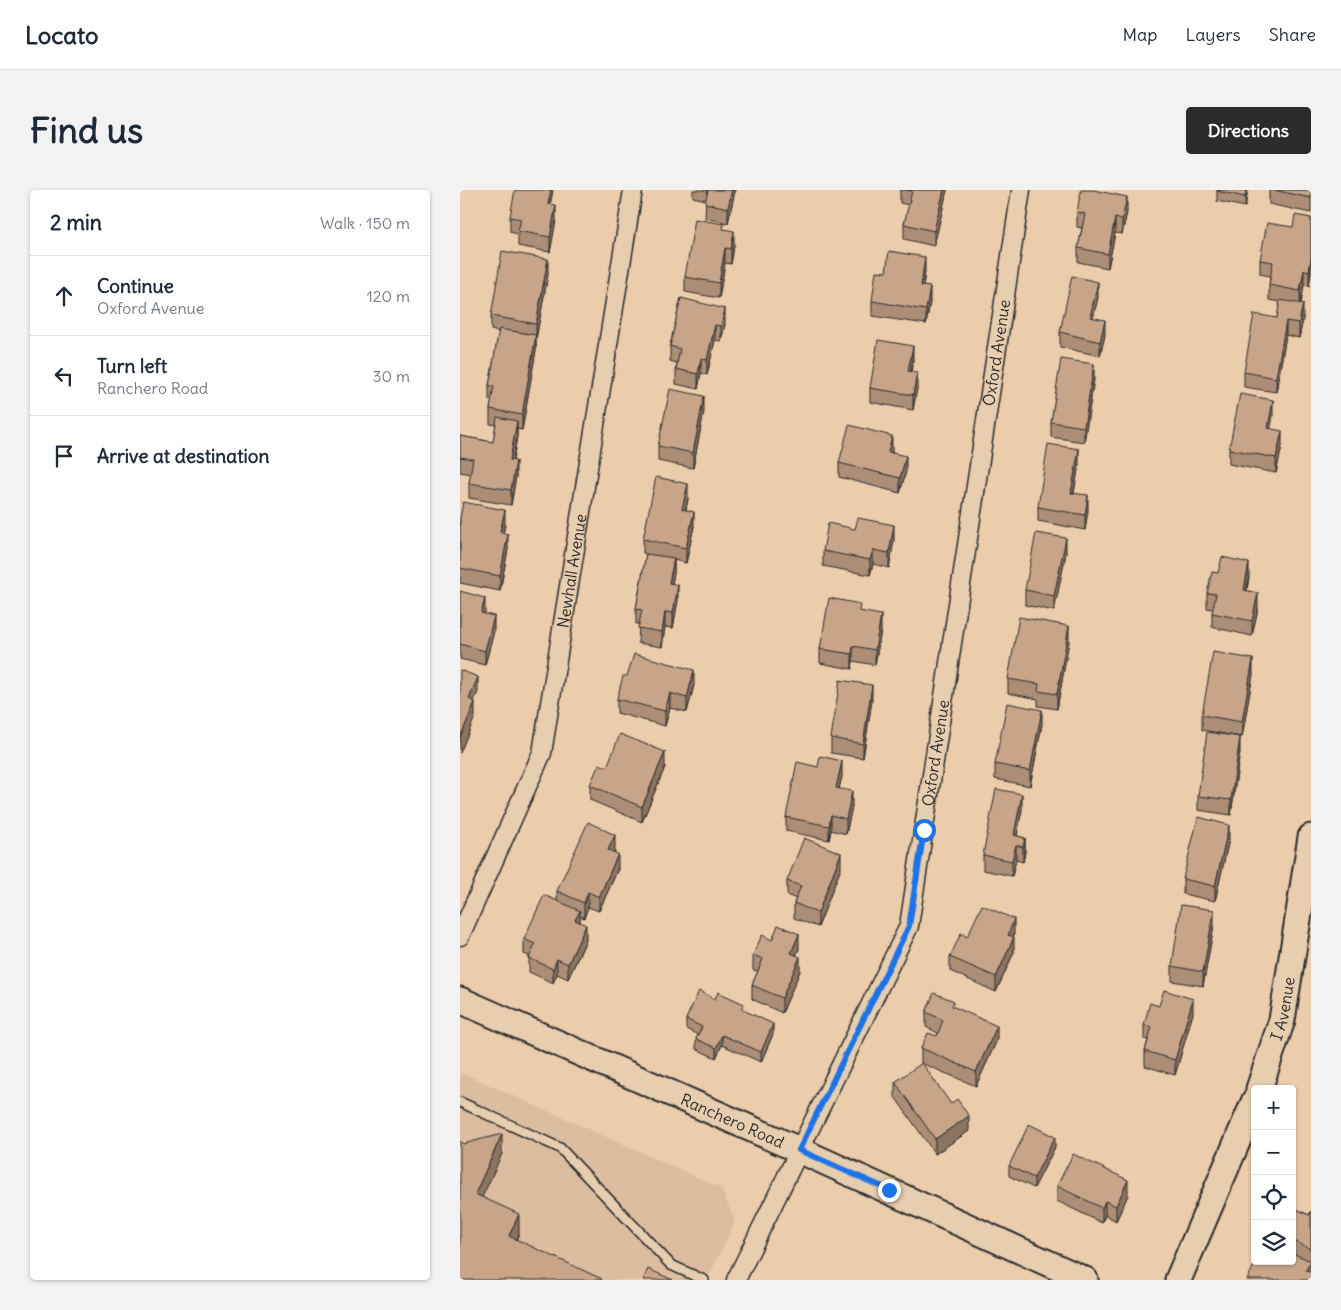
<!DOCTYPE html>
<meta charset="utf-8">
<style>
body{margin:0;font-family:Delius,sans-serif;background:#f2f2f3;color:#1f2937}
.controls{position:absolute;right:15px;bottom:15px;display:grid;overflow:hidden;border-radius:5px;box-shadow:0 1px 4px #0004}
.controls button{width:45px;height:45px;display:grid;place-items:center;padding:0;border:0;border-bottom:1px solid #e0e1e3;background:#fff;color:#1f2937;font:25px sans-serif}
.stop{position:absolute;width:15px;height:15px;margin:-11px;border:4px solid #1a73e8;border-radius:50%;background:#fff}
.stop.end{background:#1a73e8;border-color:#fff;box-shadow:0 1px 5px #0008}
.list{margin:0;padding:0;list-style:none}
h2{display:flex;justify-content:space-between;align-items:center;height:65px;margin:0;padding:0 20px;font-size:21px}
h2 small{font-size:16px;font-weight:400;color:#747a83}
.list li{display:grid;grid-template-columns:32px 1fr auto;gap:15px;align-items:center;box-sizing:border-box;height:80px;padding:0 20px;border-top:1px solid #e0e1e3}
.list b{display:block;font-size:19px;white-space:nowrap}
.list p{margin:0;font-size:16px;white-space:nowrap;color:#747a83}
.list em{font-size:16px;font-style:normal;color:#747a83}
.icon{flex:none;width:28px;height:28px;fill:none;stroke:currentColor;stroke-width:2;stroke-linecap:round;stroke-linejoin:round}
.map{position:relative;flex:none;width:851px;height:1090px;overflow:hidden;border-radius:5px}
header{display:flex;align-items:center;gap:30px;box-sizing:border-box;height:70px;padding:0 25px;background:#fff;border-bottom:1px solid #e0e1e3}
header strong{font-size:24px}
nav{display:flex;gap:28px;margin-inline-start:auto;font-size:18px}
.intro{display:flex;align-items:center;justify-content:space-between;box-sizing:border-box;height:120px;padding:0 30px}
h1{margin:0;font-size:35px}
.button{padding:12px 22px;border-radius:5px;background:#2b2b2b;color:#fff;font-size:18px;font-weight:700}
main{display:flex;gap:30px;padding:0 30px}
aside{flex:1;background:#fff;border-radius:5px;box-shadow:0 1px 4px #0004}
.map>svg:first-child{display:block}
.built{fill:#dcbd9f}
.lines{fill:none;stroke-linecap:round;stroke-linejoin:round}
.service-casing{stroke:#2b2b2b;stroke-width:12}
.minor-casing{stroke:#2b2b2b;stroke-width:21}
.secondary-casing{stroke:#2b2b2b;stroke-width:29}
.service{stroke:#e7ceaf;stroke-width:9}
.minor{stroke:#e7ceaf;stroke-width:18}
.secondary{stroke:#e7ceaf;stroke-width:25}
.wall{fill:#ac8e76;stroke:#2b2b2b}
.shaded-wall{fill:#8c7460;stroke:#2b2b2b}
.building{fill:#c8a589;stroke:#2b2b2b}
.route{stroke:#1a73e8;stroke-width:6}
.labels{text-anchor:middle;stroke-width:4;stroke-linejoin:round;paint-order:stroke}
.street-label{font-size:16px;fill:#2b2b2b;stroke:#e7ceaf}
</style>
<header>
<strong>Locato</strong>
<nav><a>Map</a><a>Layers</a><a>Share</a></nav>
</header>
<div class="intro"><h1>Find us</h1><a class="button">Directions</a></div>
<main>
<aside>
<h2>2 min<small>Walk · 150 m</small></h2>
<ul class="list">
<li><svg class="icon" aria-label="ahead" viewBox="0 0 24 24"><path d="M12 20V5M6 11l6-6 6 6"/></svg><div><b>Continue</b><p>Oxford Avenue</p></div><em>120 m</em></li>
<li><svg class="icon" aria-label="left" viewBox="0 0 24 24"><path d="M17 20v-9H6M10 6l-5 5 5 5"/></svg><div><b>Turn left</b><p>Ranchero Road</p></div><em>30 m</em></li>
<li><svg class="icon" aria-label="arrive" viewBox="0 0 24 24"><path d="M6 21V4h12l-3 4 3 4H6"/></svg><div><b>Arrive at destination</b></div></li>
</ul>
</aside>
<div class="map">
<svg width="851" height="1090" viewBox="0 0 851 1090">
<rect width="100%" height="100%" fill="#ebccab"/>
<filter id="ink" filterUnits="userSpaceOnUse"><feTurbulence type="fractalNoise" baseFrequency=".02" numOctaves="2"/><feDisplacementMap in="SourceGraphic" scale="10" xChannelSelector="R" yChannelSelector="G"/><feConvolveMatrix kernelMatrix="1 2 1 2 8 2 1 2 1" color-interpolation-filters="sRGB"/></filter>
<g filter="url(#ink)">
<!-- built -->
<path class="built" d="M 0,882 L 261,998 L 275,1032 L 247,1090 L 0,1090 Z"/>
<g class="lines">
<defs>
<path id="service" d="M 0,912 L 100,958 L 211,1075 L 244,1090"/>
<g id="minor">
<path id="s1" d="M 0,746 L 82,563 L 173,0"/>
<path id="s2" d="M 276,1090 L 449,736 L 561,0"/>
</g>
<g id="secondary">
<path id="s3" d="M 0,810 L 339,960 L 625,1090"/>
<path id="s4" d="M 799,899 L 822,830 L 851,647"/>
<path d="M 718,1090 L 795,910"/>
</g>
</defs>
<!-- service casing -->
<use href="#service" class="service-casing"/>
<!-- minor casing -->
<use href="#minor" class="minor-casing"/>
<!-- secondary casing -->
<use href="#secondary" class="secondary-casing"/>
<!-- service -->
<use href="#service" class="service"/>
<!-- minor -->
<use href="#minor" class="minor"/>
<!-- secondary -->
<use href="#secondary" class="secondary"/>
</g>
<!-- wall -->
<path class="wall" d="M 233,0 L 275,0 L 268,33 L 245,28 L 246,10 L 233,7 Z
M 440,0 L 487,0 L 474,56 L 444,49 L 444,34 L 449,15 L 440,13 Z
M 757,0 L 788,0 L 785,17 L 757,11 Z
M 809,0 L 851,0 L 851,23 L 809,14 Z
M 91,14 L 96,30 L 90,62 L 58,56 L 58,44 L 50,42 L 50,27 Z
M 617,22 L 667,22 L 662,44 L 655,43 L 648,78 L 618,72 L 618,58 L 622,38 L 617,37 Z
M 851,28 L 851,83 L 849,96 L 844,95 L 841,114 L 843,129 L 839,148 L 826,145 L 816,202 L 784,197 L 784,182 L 817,128 L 820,112 L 809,110 L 809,95 L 810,86 L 800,84 L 800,70 L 833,37 Z
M 264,39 L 274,56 L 271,74 L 265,73 L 259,108 L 225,102 L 225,87 Z
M 426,82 L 465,82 L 463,96 L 470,112 L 466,134 L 412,126 L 412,111 Z
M 88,84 L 76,149 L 76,160 L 62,240 L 57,239 L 57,246 L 53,271 L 56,286 L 51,315 L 9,308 L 9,293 L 11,284 L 0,282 L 0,246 L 33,252 L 36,235 L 30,234 L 30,219 L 32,211 L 29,210 L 29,196 L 39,142 L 31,140 L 31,126 Z
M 638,107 L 633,128 L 645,145 L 640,166 L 600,157 L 600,142 Z
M 221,108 L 265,134 L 261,151 L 255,150 L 247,185 L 241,183 L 238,199 L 216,194 L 216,179 L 217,173 L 210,171 L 210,156 Z
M 453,170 L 451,182 L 457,198 L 453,220 L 410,212 L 410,198 Z
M 634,189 L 624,252 L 591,247 L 591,232 Z
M 244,221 L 233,278 L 198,271 L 198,256 Z
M 813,225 L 810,239 L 822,256 L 816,283 L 769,274 L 769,259 Z
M 432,261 L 432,262 L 446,281 L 440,303 L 379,287 L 379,273 Z
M 619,274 L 614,303 L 628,320 L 625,340 L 578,331 L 578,317 Z
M 228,309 L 226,320 L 234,336 L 226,373 L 214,370 L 214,383 L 212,394 L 218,410 L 213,438 L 205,437 L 202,457 L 178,453 L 179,434 L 176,434 L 176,419 L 186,364 L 183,363 L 183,349 Z
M 0,328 L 45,335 L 43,343 L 48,359 L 40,401 L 0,393 Z
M 434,350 L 429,378 L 413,374 L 410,385 L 363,376 L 363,361 Z
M 606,363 L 594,421 L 565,415 L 565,400 Z
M 758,383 L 789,387 L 787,400 L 798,418 L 792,446 L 752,437 L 752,423 L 753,419 L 747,418 L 747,403 Z
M 0,401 L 34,441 L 25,475 L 0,469 Z
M 400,422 L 421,440 L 415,475 L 393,471 L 392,479 L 360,473 L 360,459 Z
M 609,451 L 597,519 L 578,516 L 578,509 L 548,503 L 548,489 Z
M 793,484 L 782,547 L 742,540 L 742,525 Z
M 234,495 L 227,522 L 210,518 L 205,536 L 157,523 L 157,509 Z
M 412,510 L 403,568 L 371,563 L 371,548 Z
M 582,534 L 570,596 L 535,589 L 535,574 Z
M 780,561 L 771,625 L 738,620 L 738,606 Z
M 147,577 L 205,577 L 182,632 L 130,610 L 130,595 Z
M 382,586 L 379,598 L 392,616 L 386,644 L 371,640 L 369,650 L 326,641 L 326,627 Z
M 562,619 L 557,646 L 565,648 L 565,662 L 563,672 L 556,670 L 552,686 L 523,680 L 523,665 Z
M 769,649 L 755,711 L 723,704 L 723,689 Z
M 155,660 L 154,663 L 158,679 L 139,721 L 128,717 L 124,728 L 120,726 L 120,732 L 126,750 L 108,789 L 97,784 L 93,793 L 69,782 L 69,766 L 64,764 L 64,749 L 97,711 L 97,701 Z
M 381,678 L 358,737 L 334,728 L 334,713 L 336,709 L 327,705 L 327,691 Z
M 754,735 L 743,796 L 712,791 L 712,776 Z
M 554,744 L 553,747 L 554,762 L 536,802 L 490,781 L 490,767 Z
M 312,750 L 339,759 L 336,765 L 340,781 L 322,823 L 292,809 L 292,795 L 298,781 L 293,780 L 293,765 Z
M 494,817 L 537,850 L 516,896 L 461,873 L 461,858 L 477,846 L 478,843 L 466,837 L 466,822 Z
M 284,821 L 313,844 L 301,872 L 262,855 L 256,868 L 236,859 L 236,849 L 238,845 L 226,839 L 226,829 Z
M 733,823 L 715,885 L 685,876 L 685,861 L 688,850 L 684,849 L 684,835 Z
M 435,892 L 491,914 L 509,941 L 475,964 L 435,907 Z
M 595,957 L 574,998 L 549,986 L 549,976 Z
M 597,996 L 668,1005 L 656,1031 L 645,1025 L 642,1033 L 597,1011 Z
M 832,1017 L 849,1025 L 851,1021 L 851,1082 L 832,1071 Z"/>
<!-- shaded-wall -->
<path class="shaded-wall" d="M 91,0 L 93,0 L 88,28 L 88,14 Z
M 272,0 L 275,0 L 268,33 L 268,18 Z
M 484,0 L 487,0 L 474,56 L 474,41 Z
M 786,0 L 788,0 L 785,17 L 785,7 Z
M 667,7 L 667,22 L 662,44 L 662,30 Z
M 96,15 L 96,30 L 90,62 L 90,47 Z
M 655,28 L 655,43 L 648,78 L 648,64 Z
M 274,41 L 274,56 L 271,74 L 271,59 Z
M 265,58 L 265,73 L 259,108 L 259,93 Z
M 465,67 L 465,82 L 461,111 L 461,96 Z
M 851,68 L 851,83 L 849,96 L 849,81 Z
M 88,69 L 88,84 L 76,149 L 76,160 L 62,240 L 62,225 L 76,145 L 76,134 Z
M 844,80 L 844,95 L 840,116 L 840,101 Z
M 638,92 L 638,107 L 630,142 L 630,127 Z
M 470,97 L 470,112 L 466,134 L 466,120 Z
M 843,114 L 843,129 L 839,148 L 839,133 Z
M 265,119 L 265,134 L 261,151 L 261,136 Z
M 645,130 L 645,145 L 640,166 L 640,152 Z
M 826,131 L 826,145 L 816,202 L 816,188 Z
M 255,135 L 255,150 L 247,185 L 247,170 Z
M 453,156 L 453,170 L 448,196 L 448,181 Z
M 241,168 L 241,183 L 238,199 L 238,184 Z
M 634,174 L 634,189 L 624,252 L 624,237 Z
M 457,183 L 457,198 L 453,220 L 453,205 Z
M 244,206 L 244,221 L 233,278 L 233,263 Z
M 813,210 L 813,225 L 808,253 L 808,238 Z
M 57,231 L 57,246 L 50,285 L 50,270 Z
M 822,241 L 822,256 L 816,283 L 816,268 Z
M 432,246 L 432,261 L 428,276 L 428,262 Z
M 619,259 L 619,274 L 611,317 L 611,303 Z
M 446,266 L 446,281 L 440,303 L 440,288 Z
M 56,271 L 56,286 L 51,315 L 51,300 Z
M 228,294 L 228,309 L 222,334 L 222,319 Z
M 628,305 L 628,320 L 625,340 L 625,325 Z
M 45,320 L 45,335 L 40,357 L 40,342 Z
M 234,322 L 234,336 L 226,373 L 226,358 Z
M 434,335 L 434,350 L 429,378 L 429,363 Z
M 48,344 L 48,359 L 40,401 L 40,386 Z
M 606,348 L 606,363 L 594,421 L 594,406 Z
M 413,360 L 413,374 L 410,385 L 410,370 Z
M 214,368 L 214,383 L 209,408 L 209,393 Z
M 789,373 L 789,387 L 784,414 L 784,400 Z
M 218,395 L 218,410 L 213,438 L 213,423 Z
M 798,403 L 798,418 L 792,446 L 792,431 Z
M 25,408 L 25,423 L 21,437 L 21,423 Z
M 205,422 L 205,437 L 202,457 L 202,442 Z
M 421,425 L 421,440 L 415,475 L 415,460 Z
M 34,426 L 34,441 L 25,475 L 25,461 Z
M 609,436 L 609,451 L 597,519 L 597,504 Z
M 393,456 L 393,471 L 392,479 L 392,464 Z
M 793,469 L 793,484 L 782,547 L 782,532 Z
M 234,480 L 234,495 L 227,522 L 227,508 Z
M 18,487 L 18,502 L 9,524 L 9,509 Z
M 412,495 L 412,510 L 403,568 L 403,554 Z
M 210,503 L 210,518 L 205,536 L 205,521 Z
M 15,512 L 15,527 L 0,563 L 0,548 Z
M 582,520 L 582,534 L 570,596 L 570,581 Z
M 780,547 L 780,561 L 771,625 L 771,610 Z
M 205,562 L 205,577 L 182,632 L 182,617 Z
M 382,571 L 382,586 L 376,612 L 376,598 Z
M 392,601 L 392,616 L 386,644 L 386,629 Z
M 562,604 L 562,619 L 554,660 L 554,645 Z
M 371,625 L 371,640 L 369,650 L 369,636 Z
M 769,635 L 769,649 L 755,711 L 755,696 Z
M 155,645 L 155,660 L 148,675 L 148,660 Z
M 565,648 L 565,662 L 563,672 L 563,657 Z
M 556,655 L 556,670 L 552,686 L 552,671 Z
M 381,663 L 381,678 L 358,737 L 358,723 Z
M 158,664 L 158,679 L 139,721 L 139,707 Z
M 128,702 L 128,717 L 124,728 L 124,713 Z
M 754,720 L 754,735 L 743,796 L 743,782 Z
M 120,721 L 120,736 L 115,730 Z
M 554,729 L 554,744 L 548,760 L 548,745 Z
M 126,735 L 126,750 L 108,789 L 108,774 Z
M 339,744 L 339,759 L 331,777 L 331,763 Z
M 554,747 L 554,762 L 536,802 L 536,787 Z
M 340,767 L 340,781 L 322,823 L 322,808 Z
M 97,769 L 97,784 L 93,793 L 93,779 Z
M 733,809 L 733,823 L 715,885 L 715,870 Z
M 313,834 L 313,844 L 301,872 L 301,862 Z
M 537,836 L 537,850 L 516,896 L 516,882 Z
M 262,845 L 262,855 L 256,868 L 256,858 Z
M 509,926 L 509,941 L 475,964 L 475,949 Z
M 42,944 L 42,964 L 15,1023 L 15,1004 Z
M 595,947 L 595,957 L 574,998 L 574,988 Z
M 668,990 L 668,1005 L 656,1031 L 656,1016 Z
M 645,1011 L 645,1025 L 642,1033 L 642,1018 Z
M 59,1024 L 59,1044 L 49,1066 L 49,1046 Z
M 851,1071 L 851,1086 L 846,1080 Z"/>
<!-- building -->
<path class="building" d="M 55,0 L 91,0 L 88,14 L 96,15 L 90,47 L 58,41 L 61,29 L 50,27 Z
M 248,0 L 272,0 L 268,18 L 245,13 Z
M 447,0 L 484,0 L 474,41 L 444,34 L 452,1 Z
M 621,0 L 633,0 L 667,7 L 662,30 L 655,28 L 648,64 L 618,58 L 625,24 L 617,22 Z
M 757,0 L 786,0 L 785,7 L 757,1 Z
M 813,0 L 851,0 L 851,8 Z
M 835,25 L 851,28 L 851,68 L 849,81 L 844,80 L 840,101 L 809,95 L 813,72 L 800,70 L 807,33 L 833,37 Z
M 235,29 L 264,34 L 263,39 L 274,41 L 271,59 L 265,58 L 259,93 L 225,87 Z
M 42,61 L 88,69 L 76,134 L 31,126 Z
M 429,61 L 465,67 L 461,96 L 470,97 L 466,120 L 412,111 L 416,81 L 426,82 Z
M 612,86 L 638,92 L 630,127 L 645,130 L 640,152 L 600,142 Z
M 221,108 L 265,119 L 261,136 L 255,135 L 247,170 L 241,168 L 238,184 L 216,179 L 220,159 L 210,156 Z
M 820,110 L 843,114 L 839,133 L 826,131 L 816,188 L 784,182 L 794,124 L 817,128 Z
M 39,139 L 76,145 L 62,225 L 30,219 L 34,196 L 29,196 Z
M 418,150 L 453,156 L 448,181 L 457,183 L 453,205 L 410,198 Z
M 601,169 L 634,174 L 624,237 L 591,232 Z
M 210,199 L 244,206 L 233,263 L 198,256 Z
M 780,204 L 813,210 L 808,238 L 822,241 L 816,268 L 769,259 Z
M 37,227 L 57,231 L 50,270 L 56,271 L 51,300 L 9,293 L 13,269 L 0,267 L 0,246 L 33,252 Z
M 389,235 L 432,246 L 428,262 L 446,266 L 440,288 L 379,273 Z
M 588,254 L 619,259 L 611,303 L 628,305 L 625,325 L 578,317 Z
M 196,287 L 228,294 L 222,319 L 234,322 L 226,358 L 183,349 Z
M 3,312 L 45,320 L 40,342 L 48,344 L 40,386 L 0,378 L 0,328 Z
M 398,328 L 434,335 L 429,363 L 413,360 L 410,370 L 363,361 L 368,333 L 395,339 Z
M 576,343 L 606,348 L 594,406 L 565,400 Z
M 186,364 L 214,368 L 209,393 L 218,395 L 213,423 L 205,422 L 202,442 L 178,438 L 182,420 L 176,419 Z
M 762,367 L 789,373 L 784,400 L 798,403 L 792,431 L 752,423 L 756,404 L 747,403 L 752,382 L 758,383 Z
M 0,401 L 25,408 L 21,423 L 34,426 L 25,461 L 0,454 Z
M 369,408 L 400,414 L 399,421 L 421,425 L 415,460 L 393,456 L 392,464 L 360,459 Z
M 559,427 L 609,436 L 597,504 L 578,501 L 579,494 L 548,489 Z
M 753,462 L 793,469 L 782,532 L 742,525 Z
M 174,464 L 234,480 L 227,508 L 210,503 L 205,521 L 157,509 L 163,486 L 167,486 Z
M 0,480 L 18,487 L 9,509 L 15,512 L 0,548 Z
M 380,490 L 412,495 L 403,554 L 371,548 Z
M 547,513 L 582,520 L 570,581 L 535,574 Z
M 747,542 L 780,547 L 771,610 L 738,606 Z
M 160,544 L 205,562 L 182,617 L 130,595 L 139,574 L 147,577 Z
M 360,566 L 382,571 L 376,598 L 392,601 L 386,629 L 371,625 L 369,636 L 326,627 L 337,572 L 358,577 Z
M 536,599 L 562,604 L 554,645 L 565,648 L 563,657 L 556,655 L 552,671 L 523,665 Z
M 738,627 L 769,635 L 755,696 L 723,689 Z
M 128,632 L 155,645 L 148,660 L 158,664 L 139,707 L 128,702 L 124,713 L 97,701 Z
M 344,648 L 381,663 L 358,723 L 334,713 L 341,696 L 327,691 Z
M 84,705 L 120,721 L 115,730 L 126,735 L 108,774 L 97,769 L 93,779 L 69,768 L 75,754 L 64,749 Z
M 522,715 L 554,729 L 548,745 L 554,747 L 536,787 L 490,767 L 501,743 L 507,747 Z
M 721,715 L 754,720 L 743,782 L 712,776 Z
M 318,735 L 339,744 L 331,763 L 340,767 L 322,808 L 292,795 L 303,769 L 293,765 L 302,745 L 312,750 Z
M 704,800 L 733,809 L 715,870 L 685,861 L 692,837 L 684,835 L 690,813 L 699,816 Z
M 239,801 L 255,809 L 258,802 L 284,814 L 281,819 L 313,834 L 301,862 L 262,845 L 256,858 L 236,849 L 242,837 L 226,829 Z
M 474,803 L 494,811 L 492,816 L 537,836 L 516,882 L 461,858 L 468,843 L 477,846 L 483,830 L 466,822 Z
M 462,873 L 491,914 L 497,909 L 509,926 L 475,949 L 435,892 Z
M 569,934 L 595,947 L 574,988 L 549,976 Z
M 42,944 L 15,1004 L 59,1024 L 49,1046 L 142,1089 L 141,1090 L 0,1090 L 0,951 L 3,954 Z
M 613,964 L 668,990 L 656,1016 L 645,1011 L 642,1018 L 597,996 Z
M 832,1017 L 849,1025 L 851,1021 L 851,1059 L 832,1050 Z
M 832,1063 L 851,1071 L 846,1080 L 851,1082 L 851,1090 L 787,1090 L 796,1071 L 832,1071 Z
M 188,1079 L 213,1090 L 183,1090 Z"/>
</g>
<g class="lines" filter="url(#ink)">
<!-- route -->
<path class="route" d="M 429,1000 L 339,960 L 449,736 L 464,640"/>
</g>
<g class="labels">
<!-- street labels -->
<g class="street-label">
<text dy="6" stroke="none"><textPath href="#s2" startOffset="974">Oxford Avenue</textPath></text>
<text dy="6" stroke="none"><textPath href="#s1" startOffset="385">Newhall Avenue</textPath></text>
<text dy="6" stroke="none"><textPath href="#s2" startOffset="569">Oxford Avenue</textPath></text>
<text dy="6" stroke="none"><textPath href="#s4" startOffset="84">I Avenue</textPath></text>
<text dy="6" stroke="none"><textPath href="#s3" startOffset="298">Ranchero Road</textPath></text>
</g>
</g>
</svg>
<div class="controls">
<button>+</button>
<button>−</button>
<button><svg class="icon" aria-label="locate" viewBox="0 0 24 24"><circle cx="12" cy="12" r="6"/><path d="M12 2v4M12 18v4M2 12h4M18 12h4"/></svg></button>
<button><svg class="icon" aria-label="layers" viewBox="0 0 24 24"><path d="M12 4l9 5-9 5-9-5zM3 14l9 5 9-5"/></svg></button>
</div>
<div class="stop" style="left:464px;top:640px"></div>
<div class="stop end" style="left:429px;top:1000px"></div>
</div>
</main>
